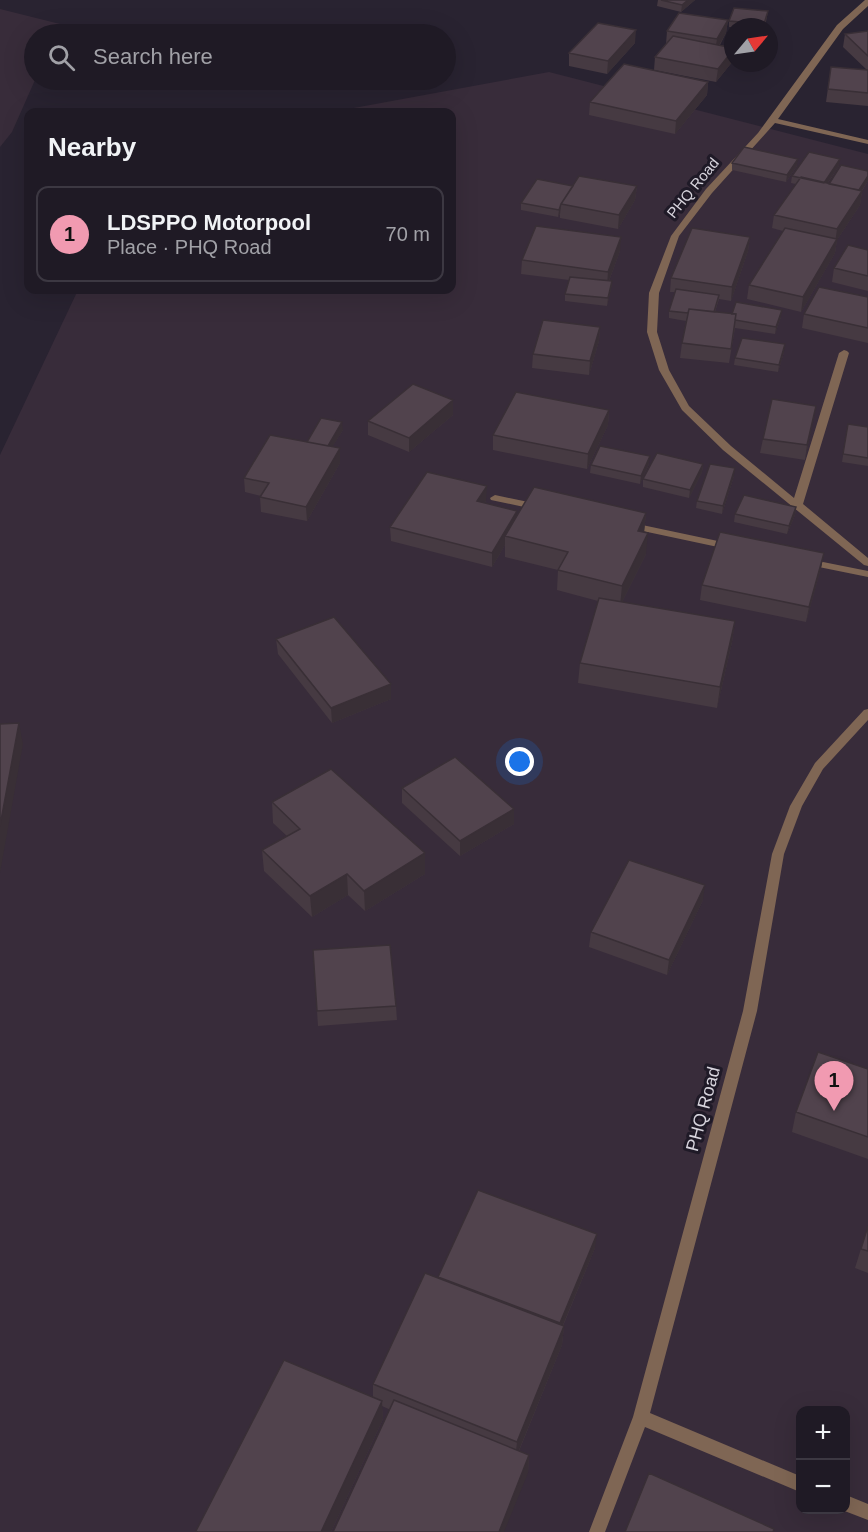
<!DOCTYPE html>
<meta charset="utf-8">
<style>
body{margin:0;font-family:Helvetica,sans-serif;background:#2c2732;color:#f1f3f6}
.controls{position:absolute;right:18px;bottom:18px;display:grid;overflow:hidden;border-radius:12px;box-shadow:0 6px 24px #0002}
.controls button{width:54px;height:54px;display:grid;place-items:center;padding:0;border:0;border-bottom:2px solid #3c3842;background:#1f1a25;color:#f1f3f6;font:30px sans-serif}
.compass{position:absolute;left:724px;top:18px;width:54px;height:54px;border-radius:50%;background:#1f1a25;box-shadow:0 6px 24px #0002;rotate:61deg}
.you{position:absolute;left:520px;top:762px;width:21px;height:21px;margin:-15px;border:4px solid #fff;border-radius:50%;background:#1a73e8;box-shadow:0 0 0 9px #1a73e833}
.badge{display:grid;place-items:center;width:39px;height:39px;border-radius:50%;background:#f19ab1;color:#111;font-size:20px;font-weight:700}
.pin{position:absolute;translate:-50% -50px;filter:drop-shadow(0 2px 3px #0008)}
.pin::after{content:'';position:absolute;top:32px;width:21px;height:18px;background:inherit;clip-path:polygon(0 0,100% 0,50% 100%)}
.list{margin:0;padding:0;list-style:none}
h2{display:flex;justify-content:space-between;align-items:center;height:78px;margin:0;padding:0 24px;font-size:26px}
h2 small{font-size:20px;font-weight:400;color:#a1a1a7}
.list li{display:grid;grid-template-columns:39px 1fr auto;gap:18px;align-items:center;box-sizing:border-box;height:96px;margin:0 12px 12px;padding:0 12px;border:2px solid #3c3842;border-radius:12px}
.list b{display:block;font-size:22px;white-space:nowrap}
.list p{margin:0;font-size:20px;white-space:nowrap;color:#a1a1a7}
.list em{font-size:20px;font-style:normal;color:#a1a1a7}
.icon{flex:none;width:33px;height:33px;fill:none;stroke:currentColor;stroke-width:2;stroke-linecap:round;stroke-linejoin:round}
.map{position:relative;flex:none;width:868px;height:1532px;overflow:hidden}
.search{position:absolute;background:#1f1a25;box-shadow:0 6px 24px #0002;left:24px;top:24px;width:432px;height:66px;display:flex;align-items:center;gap:15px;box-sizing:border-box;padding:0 21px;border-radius:33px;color:#a1a1a7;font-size:22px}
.panel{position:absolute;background:#1f1a25;box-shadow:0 6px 24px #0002;left:24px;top:108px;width:432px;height:186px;border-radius:12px}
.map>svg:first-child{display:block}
.commercial{fill:#382c3a;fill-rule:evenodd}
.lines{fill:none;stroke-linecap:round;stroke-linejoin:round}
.minor{fill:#7f6654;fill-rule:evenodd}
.wall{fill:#463a42}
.shaded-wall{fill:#392f36}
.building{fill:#51434d;stroke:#392f36;stroke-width:1.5}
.labels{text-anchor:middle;stroke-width:6;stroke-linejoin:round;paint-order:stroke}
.far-street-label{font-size:15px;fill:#d7d4dd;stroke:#1f1a27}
.street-label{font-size:18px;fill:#d7d4dd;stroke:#1f1a27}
</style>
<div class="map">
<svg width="868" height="1532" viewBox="0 0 868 1532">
<rect width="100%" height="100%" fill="#292331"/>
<!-- commercial -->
<path class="commercial" d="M 0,9 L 60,24 L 55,34 L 34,34 L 35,80 L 12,132 L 0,147 Z
M 549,72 L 868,154 L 868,1532 L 0,1532 L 0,455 L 78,290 L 452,290 L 452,112 L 332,112 ZM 800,1410 L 846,1410 L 846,1510 L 800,1510 Z"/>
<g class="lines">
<!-- minor -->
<path class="minor" d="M 865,0 L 868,0 L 868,6 L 843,29 L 778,119 L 868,140 L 868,144 L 775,123 L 712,193 L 679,236 L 659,293 L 657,332 L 669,370 L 689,406 L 731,446 L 794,498 L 839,353 L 844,350 L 847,351 L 849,353 L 803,504 L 868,558 L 868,566 L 864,565 L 723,450 L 682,410 L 659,370 L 647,332 L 649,293 L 671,236 L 706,189 L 758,133 L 837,25 Z
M 495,495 L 538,504 L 543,507 L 538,510 L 491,500 L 490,498 Z
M 628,522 L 732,544 L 737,547 L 732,550 L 624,527 L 623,525 L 624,523 Z
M 808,559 L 868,571 L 868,577 L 804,564 L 803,562 L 804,560 Z
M 868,709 L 868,720 L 823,769 L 802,806 L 784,854 L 757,1011 L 650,1413 L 800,1476 L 800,1492 L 645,1427 L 605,1532 L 589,1532 L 633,1417 L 743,1011 L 772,854 L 790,806 L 815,763 L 864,710 Z
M 846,1495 L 868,1504 L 868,1520 L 842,1510 L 846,1510 Z"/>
</g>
<!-- wall -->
<path class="wall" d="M 658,0 L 695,0 L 681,12 L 657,6 Z
M 768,11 L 765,27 L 729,27 L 729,21 Z
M 728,20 L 726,33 L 720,45 L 733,48 L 733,61 L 716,82 L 654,70 L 655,57 L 666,44 L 667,31 Z
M 868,31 L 868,106 L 826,102 L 831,67 L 867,70 L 843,47 L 845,34 Z
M 635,43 L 607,74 L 569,66 L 569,53 Z
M 708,82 L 707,95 L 675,134 L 589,115 L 590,102 Z
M 732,163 L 797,166 L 786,182 L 732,170 Z
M 839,166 L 828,183 L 829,184 L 868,171 L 868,181 L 862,191 L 860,205 L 837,240 L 835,253 L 801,312 L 747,299 L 749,285 L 783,231 L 772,228 L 774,215 L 796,184 L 791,183 L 792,176 Z
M 573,186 L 637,186 L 635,200 L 618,229 L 560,218 L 560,214 L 558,217 L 521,210 L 521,203 Z
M 750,237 L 748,251 L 731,301 L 719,299 L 715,312 L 781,317 L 775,334 L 735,328 L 729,363 L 680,358 L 682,343 L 686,321 L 669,318 L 669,311 L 675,292 L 670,292 L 671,278 Z
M 868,250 L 868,291 L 832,282 L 834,268 Z
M 620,251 L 609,281 L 612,281 L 611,289 L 607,306 L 565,301 L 565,294 L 569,280 L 521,274 L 522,260 Z
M 868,297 L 868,343 L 802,328 L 804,314 Z
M 600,327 L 599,341 L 589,375 L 532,368 L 533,354 Z
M 784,352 L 778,372 L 734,365 L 735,358 Z
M 453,400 L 453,415 L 409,452 L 368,435 L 368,421 Z
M 609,410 L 608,425 L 587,469 L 493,450 L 493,435 Z
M 813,420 L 805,460 L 760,453 L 763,439 Z
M 848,424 L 868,427 L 868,466 L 842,462 Z
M 343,430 L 332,447 L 340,448 L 340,463 L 307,521 L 261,512 L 260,497 L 261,496 L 245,492 L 244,478 L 307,442 Z
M 649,464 L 640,484 L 590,473 L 591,465 Z
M 703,464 L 702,472 L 689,498 L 643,487 L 643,479 Z
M 734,476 L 722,514 L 696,508 L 697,501 Z
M 486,501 L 485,503 L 516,517 L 646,513 L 644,532 L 646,554 L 622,602 L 735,621 L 732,642 L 717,708 L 578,683 L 580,663 L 598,601 L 557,590 L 558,570 L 505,557 L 505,545 L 492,567 L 391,541 L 390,527 Z
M 796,507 L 795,515 L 787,534 L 734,522 L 735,514 Z
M 824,553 L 821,568 L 806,622 L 700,600 L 702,585 Z
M 276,639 L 391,684 L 391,699 L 332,723 L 278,654 Z
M 402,788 L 514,809 L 514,824 L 460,856 L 402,803 Z
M 272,802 L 425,874 L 365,911 L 348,895 L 312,917 L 264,871 L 262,850 L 287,836 L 273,823 Z
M 703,900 L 667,975 L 589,947 L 591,932 Z
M 313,950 L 396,1006 L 397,1020 L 318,1026 Z
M 868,1069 L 868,1159 L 792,1132 L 796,1112 Z
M 868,1226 L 868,1273 L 855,1268 Z
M 595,1248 L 563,1326 L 564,1326 L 562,1345 L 519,1451 L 529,1455 L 528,1473 L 382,1406 L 383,1419 L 331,1532 L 196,1532 L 196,1531 L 373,1397 L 373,1384 L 438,1278 Z"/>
<!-- shaded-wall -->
<path class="shaded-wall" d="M 688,0 L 695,0 L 681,12 L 682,5 Z
M 728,20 L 726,33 L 715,52 L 717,39 Z
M 636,30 L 635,43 L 607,74 L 608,61 Z
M 733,50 L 733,61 L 716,82 L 718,69 Z
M 708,82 L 707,95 L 675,134 L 676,121 Z
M 798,159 L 797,166 L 786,182 L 787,175 Z
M 840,159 L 839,166 L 823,190 L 824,183 Z
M 868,176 L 868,181 L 855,201 L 857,194 Z
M 637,186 L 635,200 L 618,229 L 619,215 Z
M 862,191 L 860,205 L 837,240 L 835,253 L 801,312 L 803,297 L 835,243 L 837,229 Z
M 561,206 L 560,214 L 558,217 L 559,210 Z
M 621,237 L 620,251 L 607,286 L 608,272 Z
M 750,237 L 748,251 L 731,301 L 732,287 Z
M 612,281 L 611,289 L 607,306 L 608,298 Z
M 782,310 L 781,317 L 775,334 L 776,327 Z
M 600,327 L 599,341 L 589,375 L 590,361 Z
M 785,344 L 784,352 L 778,372 L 779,365 Z
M 453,400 L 453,415 L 409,452 L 409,438 Z
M 816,406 L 813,420 L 805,460 L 807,445 Z
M 609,410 L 608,425 L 587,469 L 588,454 Z
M 342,422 L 343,430 L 326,457 L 326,450 Z
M 340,448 L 340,463 L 307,521 L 306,507 Z
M 650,456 L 649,464 L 640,484 L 641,476 Z
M 703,464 L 702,472 L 689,498 L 690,490 Z
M 735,468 L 734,476 L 722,514 L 723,506 Z
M 487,486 L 486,501 L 476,516 L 477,501 Z
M 796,507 L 795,515 L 787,534 L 789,526 Z
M 517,511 L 516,526 L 505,536 L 505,545 L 492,567 L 492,553 Z
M 646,513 L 644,533 L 638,531 Z
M 648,533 L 646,554 L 620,606 L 622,586 Z
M 824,553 L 821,568 L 806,622 L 809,607 Z
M 735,621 L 732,642 L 717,708 L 720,687 Z
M 391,684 L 391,699 L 332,723 L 331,708 Z
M 19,723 L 23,744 L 0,873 L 0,826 Z
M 514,809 L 514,824 L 460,856 L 460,841 Z
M 425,853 L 425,874 L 365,911 L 364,891 Z
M 347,874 L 348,895 L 312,917 L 310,896 Z
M 705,885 L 703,900 L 667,975 L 669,960 Z
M 597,1234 L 595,1248 L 558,1337 L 560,1323 Z
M 564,1326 L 562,1345 L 515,1460 L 517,1442 Z
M 382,1401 L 383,1419 L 331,1532 L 321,1532 Z
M 529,1455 L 528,1473 L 504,1532 L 499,1532 Z"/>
<!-- building -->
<path class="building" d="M 661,0 L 688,0 L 682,5 Z
M 734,8 L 768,11 L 764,24 L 729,21 Z
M 679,13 L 728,20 L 717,39 L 667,31 Z
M 598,23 L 636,30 L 608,61 L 569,53 Z
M 868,31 L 868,56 L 845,34 Z
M 673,36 L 733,48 L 733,50 L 718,69 L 655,57 Z
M 624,64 L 708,82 L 676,121 L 590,102 Z
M 831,67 L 868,70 L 868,93 L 828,89 Z
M 744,147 L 798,159 L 787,175 L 732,163 Z
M 809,152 L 840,159 L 824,183 L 792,176 Z
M 841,165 L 868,171 L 868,176 L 859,190 L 829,184 Z
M 579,176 L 637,186 L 619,215 L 561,204 Z
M 801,177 L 862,191 L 837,229 L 774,215 Z
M 537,179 L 573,186 L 561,204 L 559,210 L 521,203 Z
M 536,226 L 621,237 L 608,272 L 522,260 Z
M 692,228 L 750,237 L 732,287 L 671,278 Z
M 785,228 L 837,239 L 803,297 L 749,285 Z
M 848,245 L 868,250 L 868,276 L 834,268 Z
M 570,277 L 612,281 L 608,298 L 565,294 Z
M 819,287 L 868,297 L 868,328 L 804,314 Z
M 676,289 L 719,295 L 714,312 L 689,309 L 688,313 L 669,311 Z
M 736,302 L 782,310 L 776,327 L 735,320 L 736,314 L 732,314 Z
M 689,309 L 736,314 L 731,349 L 682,343 Z
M 543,320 L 600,327 L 590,361 L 533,354 Z
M 742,338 L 785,344 L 779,365 L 735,358 Z
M 413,384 L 453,400 L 409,438 L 368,421 Z
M 516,392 L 609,410 L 588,454 L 493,435 Z
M 772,399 L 816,406 L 807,445 L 763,439 Z
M 321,418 L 342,422 L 328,446 L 307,442 Z
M 848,424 L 868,427 L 868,458 L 843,454 Z
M 270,435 L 340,448 L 306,507 L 260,497 L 269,483 L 244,478 Z
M 600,446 L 650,456 L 641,476 L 591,465 Z
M 657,453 L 703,464 L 690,490 L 643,479 Z
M 710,464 L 735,468 L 723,506 L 697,501 Z
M 427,472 L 487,486 L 477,501 L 517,511 L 492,553 L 390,527 Z
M 534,487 L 646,513 L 638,531 L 648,533 L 622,586 L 558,570 L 568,552 L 505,536 Z
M 744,495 L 796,507 L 789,526 L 735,514 Z
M 720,532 L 824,553 L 809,607 L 702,585 Z
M 599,598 L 735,621 L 720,687 L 580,663 Z
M 334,617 L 391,684 L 331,708 L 276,639 Z
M 19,723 L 0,826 L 0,724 Z
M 455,757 L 514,809 L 460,841 L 402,788 Z
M 331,769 L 425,853 L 364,891 L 347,874 L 310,896 L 262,850 L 300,829 L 272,802 Z
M 629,860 L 705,885 L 669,960 L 591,932 Z
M 390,945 L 396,1006 L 317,1011 L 313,950 Z
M 818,1052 L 868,1069 L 868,1137 L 796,1112 Z
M 478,1190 L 597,1234 L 560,1323 L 438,1277 Z
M 868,1226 L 868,1251 L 861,1249 Z
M 425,1273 L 564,1326 L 517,1442 L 373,1384 Z
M 284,1360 L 382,1401 L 321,1532 L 198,1532 L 196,1531 Z
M 394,1400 L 529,1455 L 499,1532 L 333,1532 Z
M 649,1473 L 774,1529 L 773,1532 L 625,1532 Z"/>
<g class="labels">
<!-- far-street labels -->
<g class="far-street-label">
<text transform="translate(693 188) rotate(-51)" y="5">PHQ Road</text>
</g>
<!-- street labels -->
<g class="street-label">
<text transform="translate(703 1109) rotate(-75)" y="6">PHQ Road</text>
</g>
</g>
</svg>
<div class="controls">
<button>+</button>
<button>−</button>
</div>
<svg class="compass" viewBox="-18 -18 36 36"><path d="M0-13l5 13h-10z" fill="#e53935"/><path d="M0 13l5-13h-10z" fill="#a1a1a7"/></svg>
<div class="you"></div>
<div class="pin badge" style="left:834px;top:1111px">1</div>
<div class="search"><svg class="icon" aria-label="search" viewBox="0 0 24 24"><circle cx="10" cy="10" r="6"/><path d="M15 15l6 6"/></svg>Search here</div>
<section class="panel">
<h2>Nearby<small></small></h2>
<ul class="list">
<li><span class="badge">1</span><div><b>LDSPPO Motorpool</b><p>Place · PHQ Road</p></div><em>70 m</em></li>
</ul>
</section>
</div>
